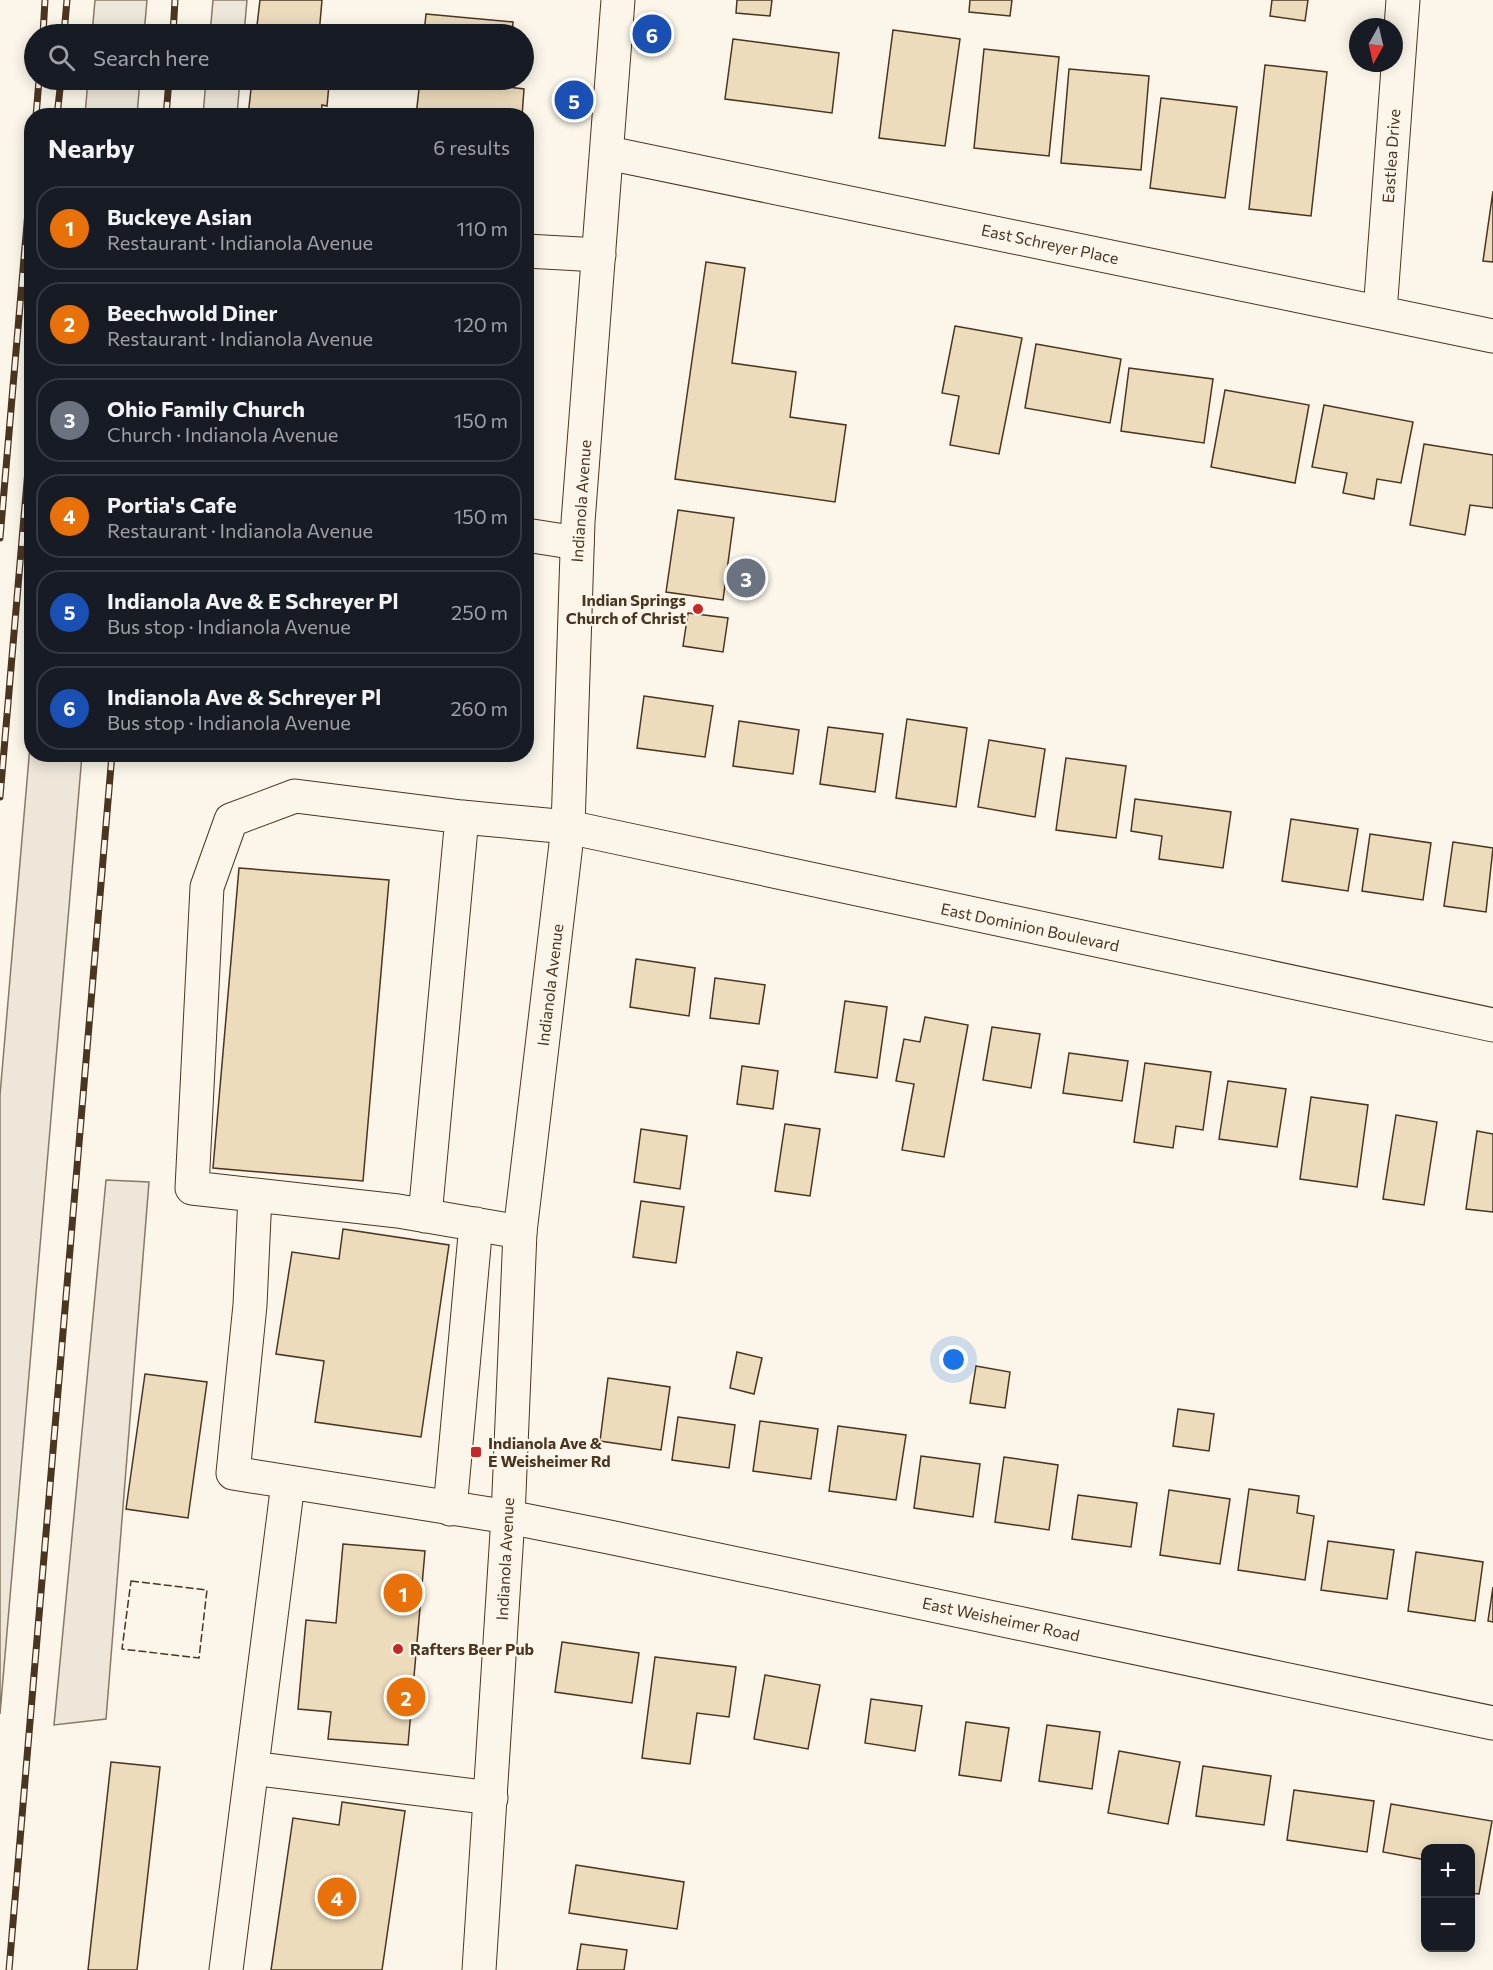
<!DOCTYPE html>
<meta charset="utf-8">
<style>
body{margin:0;font-family:Commissioner,sans-serif;background:#20242c;color:#f1f3f6}
.controls{position:absolute;right:18px;bottom:18px;display:grid;overflow:hidden;border-radius:12px;box-shadow:0 3px 15px #0003}
.controls button{width:54px;height:54px;display:grid;place-items:center;padding:0;border:0;border-bottom:2px solid #363941;background:#171b24;color:#f1f3f6;font:30px sans-serif}
.compass{position:absolute;left:1349px;top:18px;width:54px;height:54px;border-radius:50%;background:#171b24;box-shadow:0 3px 15px #0003;rotate:188deg}
.you{position:absolute;left:954px;top:1360px;width:21px;height:21px;margin:-15px;border:4px solid #fff;border-radius:50%;background:#1a73e8;box-shadow:0 0 0 9px #1a73e833}
.badge{display:grid;place-items:center;width:39px;height:39px;border-radius:50%;background:#d93025;color:#fff;font-size:20px;font-weight:700}
.pin{position:absolute;translate:-50% -50%;border:3px solid #fff;box-shadow:0 2px 6px #0006}
.list{margin:0;padding:0;list-style:none}
h2{display:flex;justify-content:space-between;align-items:center;height:78px;margin:0;padding:0 24px;font-size:26px}
h2 small{font-size:20px;font-weight:400;color:#9ea1a6}
.list li{display:grid;grid-template-columns:39px 1fr auto;gap:18px;align-items:center;box-sizing:border-box;height:84px;margin:0 12px 12px;padding:0 12px;border:2px solid #363941;border-radius:24px}
.list b{display:block;font-size:22px;white-space:nowrap}
.list p{margin:0;font-size:20px;white-space:nowrap;color:#9ea1a6}
.list em{font-size:20px;font-style:normal;color:#9ea1a6}
.icon{flex:none;width:33px;height:33px;fill:none;stroke:currentColor;stroke-width:2;stroke-linecap:round;stroke-linejoin:round}
.map{position:relative;flex:none;width:1493px;height:1970px;overflow:hidden}
.search{position:absolute;background:#171b24;box-shadow:0 3px 15px #0003;left:24px;top:24px;width:510px;height:66px;display:flex;align-items:center;gap:15px;box-sizing:border-box;padding:0 21px;border-radius:33px;color:#9ea1a6;font-size:22px}
.panel{position:absolute;background:#171b24;box-shadow:0 3px 15px #0003;left:24px;top:108px;width:510px;height:654px;border-radius:24px}
.map>svg:first-child{display:block}
.green{fill:#ede6d9;stroke:#887966;stroke-width:1.5}
.building{fill:#ecdcbc;stroke:#4a3520;stroke-width:1.5}
.lines{fill:none;stroke-linecap:round;stroke-linejoin:round}
.minor-casing{stroke:#4a3520;stroke-width:35}
.major-casing{stroke:#4a3520;stroke-width:35}
.minor{stroke:#fbf6e9;stroke-width:33}
.major{stroke:#fbf6e9;stroke-width:33}
.rail-casing{stroke:#4a3520;stroke-width:7}
.rail{stroke:#fbf6e9;stroke-width:4.5;stroke-dasharray:14;stroke-linecap:butt}
.fence{stroke:#4a3520;stroke-width:1.5;stroke-dasharray:8 3;stroke-linecap:butt}
.poi-dot{fill:#c62828;stroke:#fbf6e9;stroke-width:2}
.labels{text-anchor:middle;stroke-width:4.5;stroke-linejoin:round;paint-order:stroke}
.street-label{font-size:16px;fill:#4a3520;stroke:#fbf6e9}
.poi-label{font-size:16px;font-weight:bold;fill:#4a3520;stroke:#fbf6e9;text-anchor:start}
</style>
<div class="map">
<svg width="1493" height="1970" viewBox="0 0 1493 1970">
<rect width="100%" height="100%" fill="#fbf6e9"/>
<!-- green -->
<path class="green" d="M 95,0 L 147,0 L 144,34 L 92,34 Z
M 213,0 L 247,0 L 244,34 L 210,34 Z
M 88,80 L 140,80 L 137,115 L 85,115 Z
M 206,80 L 240,80 L 237,115 L 203,115 Z
M 31,734 L 32,754 L 82,755 L 0,1714 L 0,1095 Z
M 106,1180 L 149,1182 L 106,1719 L 54,1725 Z"/>
<!-- building -->
<path class="building" d="M 260,0 L 322,0 L 319,34 L 256,34 Z
M 737,0 L 772,0 L 770,16 L 736,13 Z
M 970,0 L 1012,0 L 1010,16 L 969,12 Z
M 1272,0 L 1308,0 L 1305,21 L 1270,16 Z
M 426,14 L 513,22 L 512,34 L 424,34 Z
M 893,30 L 960,39 L 945,146 L 879,138 Z
M 733,39 L 839,53 L 832,113 L 725,99 Z
M 984,49 L 1059,57 L 1049,156 L 974,148 Z
M 1265,65 L 1327,72 L 1311,216 L 1249,209 Z
M 1069,69 L 1149,76 L 1141,170 L 1061,163 Z
M 252,80 L 314,80 L 314,83 L 329,84 L 327,106 L 322,105 L 321,116 L 248,116 Z
M 420,80 L 508,80 L 507,87 L 524,89 L 522,116 L 416,116 Z
M 1161,98 L 1237,107 L 1225,198 L 1150,188 Z
M 1493,191 L 1493,262 L 1483,261 Z
M 706,262 L 745,268 L 732,363 L 796,372 L 790,417 L 846,425 L 835,502 L 675,479 Z
M 955,326 L 1022,338 L 999,454 L 950,445 L 959,396 L 942,393 Z
M 1036,344 L 1121,359 L 1110,423 L 1025,408 Z
M 1129,368 L 1213,379 L 1204,443 L 1121,431 Z
M 1225,390 L 1309,405 L 1295,483 L 1211,467 Z
M 1324,405 L 1413,422 L 1401,483 L 1377,479 L 1374,499 L 1343,493 L 1347,473 L 1312,467 Z
M 1424,444 L 1493,455 L 1493,508 L 1470,505 L 1465,535 L 1410,525 Z
M 678,510 L 734,518 L 723,600 L 666,592 Z
M 688,613 L 728,618 L 723,652 L 683,646 Z
M 644,696 L 713,706 L 705,757 L 637,748 Z
M 907,719 L 967,728 L 956,807 L 896,798 Z
M 739,721 L 799,730 L 793,774 L 733,766 Z
M 828,727 L 883,734 L 875,792 L 820,784 Z
M 989,740 L 1045,749 L 1035,817 L 978,807 Z
M 1066,758 L 1126,766 L 1116,838 L 1056,830 Z
M 1135,799 L 1231,812 L 1223,868 L 1159,859 L 1162,836 L 1131,831 Z
M 1291,819 L 1358,829 L 1348,891 L 1282,881 Z
M 1370,834 L 1431,843 L 1423,900 L 1362,891 Z
M 1453,842 L 1493,848 L 1486,912 L 1444,906 Z
M 239,868 L 389,880 L 363,1181 L 213,1168 Z
M 636,959 L 695,968 L 689,1016 L 630,1007 Z
M 715,978 L 765,985 L 759,1024 L 710,1018 Z
M 845,1001 L 887,1007 L 877,1078 L 835,1072 Z
M 925,1017 L 968,1025 L 944,1157 L 902,1150 L 914,1084 L 896,1081 L 904,1039 L 920,1042 Z
M 992,1027 L 1040,1034 L 1031,1088 L 983,1080 Z
M 1069,1053 L 1128,1061 L 1122,1101 L 1063,1093 Z
M 1145,1063 L 1211,1072 L 1203,1130 L 1176,1126 L 1173,1148 L 1134,1142 Z
M 742,1066 L 778,1071 L 773,1109 L 737,1104 Z
M 1228,1081 L 1286,1089 L 1277,1147 L 1219,1139 Z
M 1311,1097 L 1368,1105 L 1357,1187 L 1300,1179 Z
M 1396,1115 L 1437,1122 L 1424,1205 L 1383,1199 Z
M 785,1124 L 820,1129 L 810,1196 L 775,1191 Z
M 641,1129 L 687,1136 L 680,1189 L 634,1182 Z
M 1477,1131 L 1493,1134 L 1493,1212 L 1466,1209 Z
M 641,1201 L 684,1207 L 676,1263 L 633,1257 Z
M 343,1229 L 449,1245 L 421,1437 L 315,1422 L 324,1361 L 276,1354 L 292,1252 L 339,1259 Z
M 737,1352 L 762,1358 L 754,1394 L 730,1388 Z
M 976,1366 L 1010,1372 L 1005,1408 L 970,1403 Z
M 145,1374 L 207,1382 L 188,1518 L 126,1509 Z
M 608,1378 L 670,1387 L 661,1450 L 600,1441 Z
M 1178,1409 L 1214,1414 L 1209,1451 L 1173,1446 Z
M 678,1417 L 735,1425 L 729,1468 L 672,1460 Z
M 760,1421 L 818,1429 L 811,1479 L 753,1471 Z
M 838,1426 L 906,1435 L 896,1500 L 829,1491 Z
M 921,1456 L 980,1464 L 973,1517 L 914,1508 Z
M 1004,1457 L 1058,1465 L 1049,1530 L 995,1522 Z
M 1249,1489 L 1299,1496 L 1297,1513 L 1314,1516 L 1305,1580 L 1238,1570 Z
M 1169,1490 L 1230,1499 L 1220,1564 L 1160,1555 Z
M 1078,1495 L 1137,1503 L 1131,1547 L 1072,1539 Z
M 1328,1541 L 1394,1550 L 1387,1599 L 1321,1590 Z
M 343,1544 L 425,1551 L 408,1745 L 328,1739 L 331,1712 L 298,1709 L 306,1620 L 336,1623 Z
M 1416,1552 L 1483,1562 L 1475,1621 L 1408,1611 Z
M 1493,1587 L 1493,1622 L 1488,1621 Z
M 562,1642 L 639,1653 L 632,1703 L 555,1692 Z
M 655,1657 L 736,1667 L 729,1717 L 697,1713 L 690,1764 L 642,1758 Z
M 765,1675 L 820,1685 L 808,1749 L 754,1739 Z
M 871,1699 L 922,1706 L 915,1751 L 865,1743 Z
M 966,1722 L 1009,1728 L 1001,1781 L 959,1775 Z
M 1047,1725 L 1100,1732 L 1092,1789 L 1039,1781 Z
M 1119,1751 L 1180,1762 L 1168,1824 L 1108,1813 Z
M 111,1762 L 160,1767 L 137,1970 L 88,1970 Z
M 1203,1766 L 1271,1776 L 1264,1825 L 1196,1816 Z
M 1294,1790 L 1374,1801 L 1367,1852 L 1287,1840 Z
M 342,1802 L 405,1811 L 382,1970 L 271,1970 L 293,1818 L 339,1825 Z
M 1391,1804 L 1492,1821 L 1479,1894 L 1470,1893 L 1470,1848 L 1426,1848 L 1426,1860 L 1383,1852 Z
M 576,1865 L 684,1882 L 677,1929 L 569,1913 Z
M 581,1944 L 627,1950 L 624,1970 L 577,1970 Z"/>
<g class="lines">
<defs>
<path id="minor" d="M 608,153 L 1493,336
M 526,251 L 599,255
M 1380,312 L 1403,0
M 526,535 L 577,543
M 1493,1025 L 568,827 L 462,817 L 295,796 L 231,820 L 207,887 L 192,1188 L 255,1195 L 250,1305 L 233,1473 L 508,1517 L 609,1537 L 1493,1723
M 255,1195 L 398,1211 L 520,1232
M 425,1216 L 462,817
M 450,1509 L 476,1224
M 252,1768 L 491,1798
M 226,1970 L 288,1483"/>
<path id="major" d="M 479,1970 L 508,1517 L 520,1232 L 568,827 L 578,522 L 618,0"/>
</defs>
<!-- minor casing -->
<use href="#minor" class="minor-casing"/>
<!-- major casing -->
<use href="#major" class="major-casing"/>
<!-- minor -->
<use href="#minor" class="minor"/>
<!-- major -->
<use href="#major" class="major"/>
<defs>
<path id="rail" d="M 43,34 L 45,0
M 64,34 L 67,0
M 173,34 L 175,0
M 36,116 L 39,80
M 57,116 L 61,80
M 166,116 L 169,80
M 0,538 L 32,165
M 0,797 L 32,423
M 9,1970 L 112,754"/>
</defs>
<!-- rail casing -->
<use href="#rail" class="rail-casing"/>
<!-- rail -->
<use href="#rail" class="rail"/>
<!-- fence -->
<path class="fence" d="M 131,1581 L 207,1590 L 199,1658 L 122,1649 Z"/>
</g>
<!-- markers -->
<g class="poi-dot">
<circle cx="698" cy="609" r="6"/>
<rect x="470" y="1446" width="12" height="12" rx="3"/>
<circle cx="398" cy="1649" r="6"/>
</g>
<g class="labels">
<!-- street labels -->
<g class="street-label">
<text transform="translate(1391 156) rotate(-86)" y="6">Eastlea Drive</text>
<text transform="translate(1050 244) rotate(12)" y="6">East Schreyer Place</text>
<text transform="translate(581 501) rotate(-86)" y="6">Indianola Avenue</text>
<text transform="translate(1030 927) rotate(12)" y="6">East Dominion Boulevard</text>
<text transform="translate(550 985) rotate(-83)" y="6">Indianola Avenue</text>
<text transform="translate(505 1559) rotate(-87)" y="6">Indianola Avenue</text>
<text transform="translate(1001 1619) rotate(12)" y="6">East Weisheimer Road</text>
</g>
<!-- poi labels -->
<g class="poi-label">
<text x="686" y="606" text-anchor="end">Indian Springs<tspan x="686" dy="18">Church of Christ</tspan></text>
<text x="488" y="1449">Indianola Ave &amp;<tspan x="488" dy="18">E Weisheimer Rd</tspan></text>
<text x="410" y="1655">Rafters Beer Pub</text>
</g>
</g>
</svg>
<div class="controls">
<button>+</button>
<button>−</button>
</div>
<svg class="compass" viewBox="-18 -18 36 36"><path d="M0-13l5 13h-10z" fill="#e53935"/><path d="M0 13l5-13h-10z" fill="#9ea1a6"/></svg>
<div class="you"></div>
<div class="pin badge" style="left:403px;top:1593px;background:#e8710a">1</div>
<div class="pin badge" style="left:406px;top:1697px;background:#e8710a">2</div>
<div class="pin badge" style="left:746px;top:578px;background:#6b7280">3</div>
<div class="pin badge" style="left:337px;top:1897px;background:#e8710a">4</div>
<div class="pin badge" style="left:574px;top:100px;background:#1a4fb4">5</div>
<div class="pin badge" style="left:652px;top:34px;background:#1a4fb4">6</div>
<div class="search"><svg class="icon" aria-label="search" viewBox="0 0 24 24"><circle cx="10" cy="10" r="6"/><path d="M15 15l6 6"/></svg>Search here</div>
<section class="panel">
<h2>Nearby<small>6 results</small></h2>
<ul class="list">
<li><span class="badge" style="background:#e8710a">1</span><div><b>Buckeye Asian</b><p>Restaurant · Indianola Avenue</p></div><em>110 m</em></li>
<li><span class="badge" style="background:#e8710a">2</span><div><b>Beechwold Diner</b><p>Restaurant · Indianola Avenue</p></div><em>120 m</em></li>
<li><span class="badge" style="background:#6b7280">3</span><div><b>Ohio Family Church</b><p>Church · Indianola Avenue</p></div><em>150 m</em></li>
<li><span class="badge" style="background:#e8710a">4</span><div><b>Portia's Cafe</b><p>Restaurant · Indianola Avenue</p></div><em>150 m</em></li>
<li><span class="badge" style="background:#1a4fb4">5</span><div><b>Indianola Ave &amp; E Schreyer Pl</b><p>Bus stop · Indianola Avenue</p></div><em>250 m</em></li>
<li><span class="badge" style="background:#1a4fb4">6</span><div><b>Indianola Ave &amp; Schreyer Pl</b><p>Bus stop · Indianola Avenue</p></div><em>260 m</em></li>
</ul>
</section>
</div>
